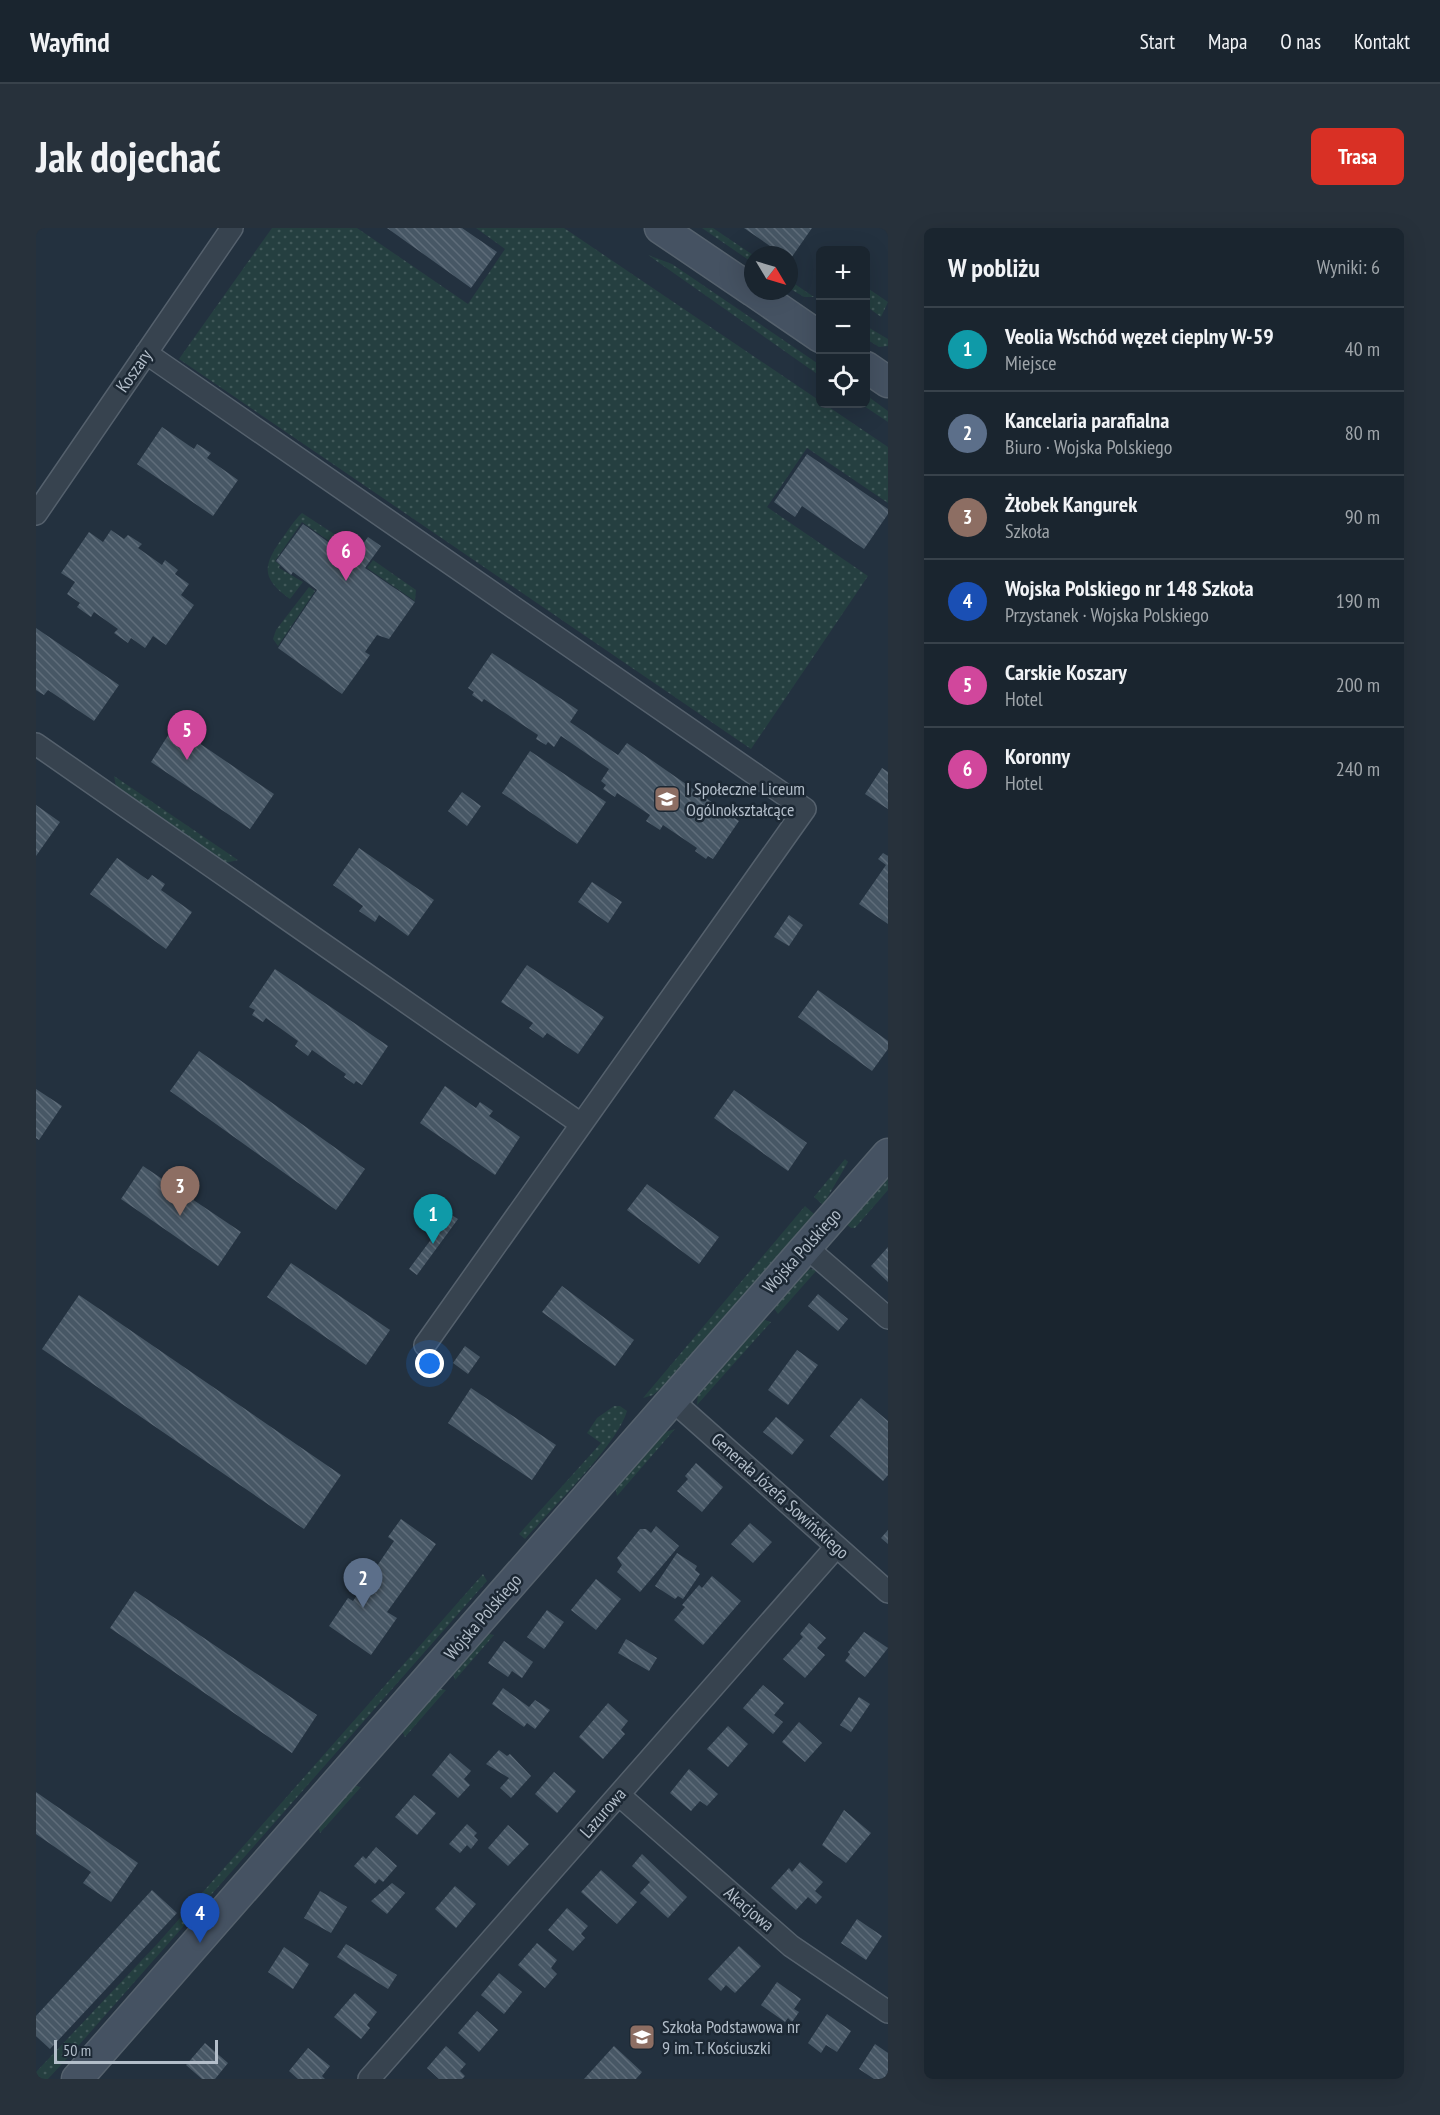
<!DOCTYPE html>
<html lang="pl">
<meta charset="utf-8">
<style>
body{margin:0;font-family:"PT Sans Narrow",sans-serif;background:#27313b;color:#f1f3f6}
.controls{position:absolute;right:18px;top:18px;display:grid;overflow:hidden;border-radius:9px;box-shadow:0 6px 24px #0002}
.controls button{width:54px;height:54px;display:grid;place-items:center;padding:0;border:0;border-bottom:2px solid #38424b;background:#1a252f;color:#f1f3f6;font:30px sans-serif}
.compass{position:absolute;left:708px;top:18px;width:54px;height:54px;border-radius:50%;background:#1a252f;box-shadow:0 6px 24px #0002;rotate:128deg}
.scale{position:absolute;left:18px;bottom:15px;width:164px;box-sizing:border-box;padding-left:6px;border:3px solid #b3beca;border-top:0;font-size:16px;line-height:21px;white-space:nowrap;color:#b3beca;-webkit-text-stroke:4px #1c2834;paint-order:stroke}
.you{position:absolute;left:394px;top:1136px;width:21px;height:21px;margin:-15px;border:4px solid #fff;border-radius:50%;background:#1a73e8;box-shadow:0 0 0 9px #1a73e833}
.badge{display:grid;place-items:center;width:39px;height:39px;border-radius:50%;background:#d93025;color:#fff;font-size:20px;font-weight:700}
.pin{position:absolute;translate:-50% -50px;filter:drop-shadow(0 2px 3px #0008)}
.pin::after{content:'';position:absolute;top:32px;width:21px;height:18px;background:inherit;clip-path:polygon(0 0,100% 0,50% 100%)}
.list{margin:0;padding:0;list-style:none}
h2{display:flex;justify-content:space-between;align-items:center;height:78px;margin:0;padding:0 24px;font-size:26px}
h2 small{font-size:20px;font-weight:400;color:#9fa5aa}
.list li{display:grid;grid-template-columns:39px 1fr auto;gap:18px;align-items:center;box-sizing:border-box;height:84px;padding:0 24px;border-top:2px solid #38424b}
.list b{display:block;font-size:22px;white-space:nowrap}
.list p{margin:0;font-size:20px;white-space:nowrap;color:#9fa5aa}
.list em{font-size:20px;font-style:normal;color:#9fa5aa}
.icon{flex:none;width:33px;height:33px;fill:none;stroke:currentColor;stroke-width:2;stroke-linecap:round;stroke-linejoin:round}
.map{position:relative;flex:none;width:852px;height:1851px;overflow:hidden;border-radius:9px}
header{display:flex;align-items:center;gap:36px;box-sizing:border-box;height:84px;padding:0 30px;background:#1a252f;border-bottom:2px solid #38424b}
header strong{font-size:28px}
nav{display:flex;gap:33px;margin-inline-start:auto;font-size:21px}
.intro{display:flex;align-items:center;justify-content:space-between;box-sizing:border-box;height:144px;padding:0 36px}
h1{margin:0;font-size:42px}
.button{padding:15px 27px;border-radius:9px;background:#d93025;color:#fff;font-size:21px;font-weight:700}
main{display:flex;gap:36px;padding:0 36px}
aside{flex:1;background:#1a252f;border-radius:9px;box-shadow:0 6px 24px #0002}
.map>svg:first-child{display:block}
.green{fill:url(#green-dots)}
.building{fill:url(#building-back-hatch)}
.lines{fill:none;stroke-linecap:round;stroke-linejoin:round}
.street-casing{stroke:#55616d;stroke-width:24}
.secondary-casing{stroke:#55616d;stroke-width:33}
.street{stroke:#37434f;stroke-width:21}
.secondary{stroke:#455262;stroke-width:30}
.labels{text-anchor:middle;stroke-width:5;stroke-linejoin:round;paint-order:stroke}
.street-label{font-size:18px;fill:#b3beca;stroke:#1c2834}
.poi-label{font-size:18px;fill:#b3beca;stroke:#1c2834;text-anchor:start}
</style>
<header>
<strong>Wayfind</strong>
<nav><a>Start</a><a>Mapa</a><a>O nas</a><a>Kontakt</a></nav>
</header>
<div class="intro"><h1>Jak dojechać</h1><a class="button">Trasa</a></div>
<main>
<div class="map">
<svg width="852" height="1851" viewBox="0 0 852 1851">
<defs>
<pattern id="green-dots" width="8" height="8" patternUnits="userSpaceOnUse" patternTransform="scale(1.5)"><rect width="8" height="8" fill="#253f40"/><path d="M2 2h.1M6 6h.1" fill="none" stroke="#42595a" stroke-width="1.8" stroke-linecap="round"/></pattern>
<pattern id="building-back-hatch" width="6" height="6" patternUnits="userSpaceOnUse" patternTransform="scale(1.5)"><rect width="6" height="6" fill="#475765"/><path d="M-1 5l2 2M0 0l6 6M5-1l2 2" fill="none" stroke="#5f6d7a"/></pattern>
</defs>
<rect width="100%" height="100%" fill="#23313f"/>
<!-- green -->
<path class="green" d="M 236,0 L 321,0 L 432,76 L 469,21 L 440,0 L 528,0 L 852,219 L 852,275 L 771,220 L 731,279 L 832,348 L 715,521 L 143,131 Z
M 666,0 L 677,0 L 717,27 L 717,35 Z
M 612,27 L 636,36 L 784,137 L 784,148 Z
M 753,52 L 778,69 L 768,69 L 753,60 Z
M 830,59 L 852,74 L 845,89 L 830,78 Z
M 830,98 L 852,111 L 852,118 L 843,119 L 830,111 Z
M 830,167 L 852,183 L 852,194 L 825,176 L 830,176 Z
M 266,285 L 321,321 L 316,329 L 266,294 L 239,333 L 244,337 L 243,340 L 267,354 L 254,371 C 226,351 226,339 245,312 C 252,303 258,292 266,285 Z
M 337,332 L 380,362 L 379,373 L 331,340 Z
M 273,359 L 279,363 L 242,418 L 237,411 L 240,402 Z
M 78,548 L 202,632 L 189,635 L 80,559 Z
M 809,931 L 812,934 L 787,977 L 778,969 Z
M 852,949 L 852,962 L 819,1000 L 815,1000 L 810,996 Z
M 769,978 L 778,986 L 626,1159 L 617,1167 L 607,1170 Z
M 773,1041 L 781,1042 L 742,1086 L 737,1079 Z
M 726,1091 L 735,1094 L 661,1177 L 662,1164 Z
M 578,1178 L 584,1178 L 591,1183 C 582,1216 514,1282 489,1311 L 483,1306 L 565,1215 L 551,1205 L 561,1190 Z
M 639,1201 L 581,1268 L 579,1258 L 626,1205 Z
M 447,1346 L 451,1353 L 36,1825 L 12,1851 L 0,1851 L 0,1844 L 122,1715 Z
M 449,1405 L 458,1407 L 419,1452 L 416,1443 Z
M 400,1460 L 410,1462 L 369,1509 L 365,1501 Z
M 315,1557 L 325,1559 L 284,1605 L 281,1597 Z"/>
<!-- building -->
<path class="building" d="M 351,0 L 426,0 L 461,24 L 435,60 Z
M 708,0 L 776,0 L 753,33 L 753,27 L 747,27 Z
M 126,199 L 158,221 L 161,216 L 175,225 L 171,230 L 202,252 L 177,288 L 101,236 Z
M 771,226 L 852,281 L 852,286 L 828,321 L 766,278 L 759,289 L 738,274 Z
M 267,296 L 316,331 L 332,309 L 345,318 L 329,340 L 379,374 L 353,411 L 341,407 L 329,424 L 334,427 L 306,466 L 242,420 L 281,362 L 257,344 L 255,347 L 240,333 Z
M 75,302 L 88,311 L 92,307 L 106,316 L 102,320 L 126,337 L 129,332 L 142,342 L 139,346 L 153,356 L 145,367 L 158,377 L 130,417 L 117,408 L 109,420 L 95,410 L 92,415 L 78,405 L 82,401 L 58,384 L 55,389 L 41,379 L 44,375 L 31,366 L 39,354 L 25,345 L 53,304 L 67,314 Z
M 0,400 L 83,457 L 58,493 L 12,462 L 8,467 L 0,462 Z
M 456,425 L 542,482 L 534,494 L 582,527 L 591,515 L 703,593 L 677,631 L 672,628 L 670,631 L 659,623 L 661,620 L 627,597 L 624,602 L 610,593 L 614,587 L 581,565 L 579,569 L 567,561 L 570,557 L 565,553 L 573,541 L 525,508 L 518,519 L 512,514 L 510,517 L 500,511 L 502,507 L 448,471 L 446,474 L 436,467 L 438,464 L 432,460 Z
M 138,498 L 238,566 L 214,601 L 115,534 Z
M 494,523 L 570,574 L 541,616 L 466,565 Z
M 846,540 L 852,544 L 852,581 L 829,566 Z
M 426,564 L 445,578 L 431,598 L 412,583 Z
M 0,577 L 24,594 L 0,628 Z
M 323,620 L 398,672 L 372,708 L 343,687 L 339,694 L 323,683 L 327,678 L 297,657 Z
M 847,625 L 852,628 L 852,696 L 823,676 L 850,637 L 842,631 Z
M 81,630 L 112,652 L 116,647 L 129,656 L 125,662 L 156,684 L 130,721 L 54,666 Z
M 556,654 L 586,674 L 572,695 L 542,674 Z
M 753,687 L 767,697 L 753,718 L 738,709 Z
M 491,737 L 568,789 L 542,826 L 511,805 L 507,810 L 493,800 L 497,795 L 465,774 Z
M 239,741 L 352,818 L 326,857 L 320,853 L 318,856 L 308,849 L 310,846 L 276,822 L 272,828 L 259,818 L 262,813 L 230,790 L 227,794 L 216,787 L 219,782 L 213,779 Z
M 782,762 L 852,813 L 852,821 L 836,843 L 762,789 Z
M 163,823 L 329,941 L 300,982 L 134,863 Z
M 409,858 L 440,880 L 444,874 L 457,883 L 453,888 L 484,909 L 459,947 L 384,895 Z
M 0,861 L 26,878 L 3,912 L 0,910 Z
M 698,862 L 771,915 L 752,943 L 678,890 Z
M 107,938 L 205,1004 L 182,1038 L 85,971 Z
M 611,956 L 683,1009 L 663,1036 L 591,982 Z
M 414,986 L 422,991 L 381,1047 L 373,1041 Z
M 852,1019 L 852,1054 L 835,1038 Z
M 255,1035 L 354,1102 L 330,1137 L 231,1069 Z
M 526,1058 L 598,1112 L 579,1138 L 506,1084 Z
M 782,1066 L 812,1091 L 802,1103 L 772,1078 Z
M 43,1067 L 305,1247 L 268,1301 L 6,1121 Z
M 429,1118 L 444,1129 L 432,1146 L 417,1135 Z
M 761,1122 L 782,1137 L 752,1177 L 732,1162 Z
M 435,1160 L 520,1217 L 496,1252 L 412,1195 Z
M 825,1170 L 852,1193 L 852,1247 L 847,1253 L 794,1208 Z
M 740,1189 L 768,1212 L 756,1227 L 727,1204 Z
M 660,1235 L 687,1259 L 666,1284 L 641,1263 L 652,1251 L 649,1248 Z
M 365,1291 L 400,1316 L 351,1384 L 361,1390 L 335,1427 L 293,1398 L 312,1370 L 317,1373 L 358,1313 L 352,1309 Z
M 714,1295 L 736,1314 L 717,1335 L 695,1316 Z
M 620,1298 L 643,1318 L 604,1364 L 581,1344 L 586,1337 L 581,1330 L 604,1301 L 610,1301 L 615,1305 Z
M 852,1302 L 852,1316 L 845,1310 Z
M 641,1325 L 661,1338 L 659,1342 L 664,1346 L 647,1371 L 642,1368 L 639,1371 L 619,1358 Z
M 676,1348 L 705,1373 L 667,1417 L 638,1392 L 649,1379 L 646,1377 L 663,1357 L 666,1360 Z
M 560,1351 L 585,1371 L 560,1402 L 535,1382 Z
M 99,1363 L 281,1487 L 256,1525 L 74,1400 Z
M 511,1382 L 528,1394 L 508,1421 L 491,1409 Z
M 773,1395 L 790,1410 L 781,1420 L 789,1427 L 769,1450 L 747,1431 L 767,1409 L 764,1406 Z
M 828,1404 L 852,1420 L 829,1449 L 809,1433 L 814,1426 L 812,1424 Z
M 590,1411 L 621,1430 L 613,1443 L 582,1425 Z
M 468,1413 L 497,1434 L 486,1450 L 476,1443 L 472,1449 L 452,1435 Z
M 727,1457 L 748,1475 L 738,1487 L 747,1494 L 737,1506 L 707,1480 Z
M 467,1460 L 493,1479 L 499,1472 L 514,1482 L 499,1501 L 491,1495 L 488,1499 L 456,1476 Z
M 823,1469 L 834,1476 L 815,1504 L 804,1497 Z
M 572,1475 L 592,1493 L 585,1502 L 589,1506 L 567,1531 L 543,1509 Z
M 763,1494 L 786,1515 L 769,1534 L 746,1514 Z
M 692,1498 L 712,1516 L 692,1539 L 671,1521 Z
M 463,1522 L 471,1528 L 474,1526 L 495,1548 L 475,1570 L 464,1560 L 473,1550 L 450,1536 Z
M 414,1525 L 435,1543 L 428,1551 L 434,1557 L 422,1570 L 396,1547 Z
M 653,1541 L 682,1566 L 671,1578 L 664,1573 L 655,1583 L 634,1565 Z
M 518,1544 L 540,1563 L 521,1585 L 499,1566 Z
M 0,1564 L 102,1635 L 75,1674 L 47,1655 L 55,1644 L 0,1606 Z
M 378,1567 L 400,1585 L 381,1607 L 359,1589 Z
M 808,1582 L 835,1605 L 810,1635 L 786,1617 Z
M 431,1596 L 441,1605 L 438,1608 L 442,1612 L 435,1621 L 431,1617 L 424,1625 L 413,1616 Z
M 472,1597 L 493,1616 L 472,1638 L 452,1620 Z
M 340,1619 L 361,1638 L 347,1654 L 343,1651 L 339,1656 L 318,1638 L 327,1628 L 330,1631 Z
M 606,1626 L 651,1669 L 632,1690 L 604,1665 L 614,1654 L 596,1638 Z
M 764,1634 L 787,1654 L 779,1663 L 786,1669 L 780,1676 L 772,1669 L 760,1682 L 735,1660 L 753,1640 L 756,1644 Z
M 565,1642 L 601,1674 L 581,1696 L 545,1664 Z
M 356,1655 L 369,1665 L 351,1686 L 335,1673 Z
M 419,1658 L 440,1676 L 420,1700 L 399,1681 Z
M 116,1662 L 141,1685 L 14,1821 L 0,1808 L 0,1788 Z
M 284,1663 L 311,1679 L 295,1705 L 268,1690 Z
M 531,1680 L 552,1698 L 545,1706 L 549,1710 L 537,1723 L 512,1702 Z
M 821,1691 L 846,1708 L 830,1732 L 805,1715 Z
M 501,1715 L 521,1732 L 515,1740 L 521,1746 L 509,1760 L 482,1737 Z
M 310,1716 L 361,1747 L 352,1761 L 301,1729 Z
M 703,1718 L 725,1738 L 699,1765 L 690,1757 L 685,1763 L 672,1751 Z
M 248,1719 L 273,1736 L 257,1761 L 232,1744 Z
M 463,1745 L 486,1764 L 468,1786 L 445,1767 Z
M 741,1754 L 765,1771 L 758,1781 L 763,1784 L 756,1794 L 752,1790 L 749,1794 L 725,1777 Z
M 319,1765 L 341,1784 L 331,1797 L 334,1800 L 325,1811 L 298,1789 Z
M 441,1783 L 462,1802 L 443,1824 L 422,1805 Z
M 791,1786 L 815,1803 L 801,1824 L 790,1817 L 785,1825 L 772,1815 Z
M 169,1815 L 192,1835 L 179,1851 L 166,1851 L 150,1837 Z
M 839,1816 L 852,1825 L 852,1847 L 849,1851 L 838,1851 L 823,1841 Z
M 410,1818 L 430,1836 L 424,1843 L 429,1848 L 426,1851 L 403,1851 L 391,1840 Z
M 578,1818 L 606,1844 L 600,1851 L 548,1851 Z
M 272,1820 L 294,1838 L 286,1848 L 289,1851 L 262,1851 L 253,1843 Z"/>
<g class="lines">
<defs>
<path id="street" d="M 110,125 L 769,581 L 389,1117
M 0,286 L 196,0
M 0,516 L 545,896
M 770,1019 L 852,1090
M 636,1172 L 852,1364
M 583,1567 L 755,1718 L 852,1784
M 333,1851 L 800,1319"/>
<path id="secondary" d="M 624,0 L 717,63
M 717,63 L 784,109
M 830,139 L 852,154
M 41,1851 L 852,926"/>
</defs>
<!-- street casing -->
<use href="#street" class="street-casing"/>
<!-- secondary casing -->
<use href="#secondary" class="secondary-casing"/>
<!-- street -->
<use href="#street" class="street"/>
<!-- secondary -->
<use href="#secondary" class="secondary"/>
</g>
<!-- icons -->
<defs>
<symbol id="school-square" viewBox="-11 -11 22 22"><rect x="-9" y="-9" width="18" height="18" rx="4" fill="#8d6e63" stroke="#1c2834"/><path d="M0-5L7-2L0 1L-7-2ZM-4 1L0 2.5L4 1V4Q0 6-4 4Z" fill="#fff"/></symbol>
</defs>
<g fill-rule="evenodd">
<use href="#school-square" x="616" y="556" width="30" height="30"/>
<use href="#school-square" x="591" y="1794" width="30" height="30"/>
</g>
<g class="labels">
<!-- street labels -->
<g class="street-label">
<text transform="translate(98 143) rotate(-55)" y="6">Koszary</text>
<text transform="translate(766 1023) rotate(-48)" y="6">Wojska Polskiego</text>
<text transform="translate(744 1268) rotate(42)" y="6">Generała Józefa Sowińskiego</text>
<text transform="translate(447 1389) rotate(-49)" y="6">Wojska Polskiego</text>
<text transform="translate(567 1585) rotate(-49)" y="6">Lazurowa</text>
<text transform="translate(713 1681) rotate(40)" y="6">Akacjowa</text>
</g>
<!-- poi labels -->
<g class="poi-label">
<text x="650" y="567">I Społeczne Liceum<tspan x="650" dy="21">Ogólnokształcące</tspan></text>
<text x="626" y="1805">Szkoła Podstawowa nr<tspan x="626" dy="21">9 im. T. Kościuszki</tspan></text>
</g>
</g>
</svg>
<div class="controls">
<button>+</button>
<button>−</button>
<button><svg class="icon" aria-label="locate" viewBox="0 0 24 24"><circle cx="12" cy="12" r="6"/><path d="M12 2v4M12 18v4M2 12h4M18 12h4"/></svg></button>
</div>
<svg class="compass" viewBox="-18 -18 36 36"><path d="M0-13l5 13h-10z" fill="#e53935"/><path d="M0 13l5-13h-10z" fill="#9fa5aa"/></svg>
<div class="scale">50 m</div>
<div class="you"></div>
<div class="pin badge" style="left:397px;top:1016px;background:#0f9aa8">1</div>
<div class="pin badge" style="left:327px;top:1380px;background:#5c6f8a">2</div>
<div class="pin badge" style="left:144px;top:988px;background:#8d6e63">3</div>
<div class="pin badge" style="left:164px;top:1715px;background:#1a4fb4">4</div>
<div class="pin badge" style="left:151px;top:532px;background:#d1479c">5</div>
<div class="pin badge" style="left:310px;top:353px;background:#d1479c">6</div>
</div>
<aside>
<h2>W pobliżu<small>Wyniki: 6</small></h2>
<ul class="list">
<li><span class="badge" style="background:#0f9aa8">1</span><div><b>Veolia Wschód węzeł cieplny W-59</b><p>Miejsce</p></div><em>40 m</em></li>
<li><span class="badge" style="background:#5c6f8a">2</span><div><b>Kancelaria parafialna</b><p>Biuro · Wojska Polskiego</p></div><em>80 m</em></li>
<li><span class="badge" style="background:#8d6e63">3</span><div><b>Żłobek Kangurek</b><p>Szkoła</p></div><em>90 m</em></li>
<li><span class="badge" style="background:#1a4fb4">4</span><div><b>Wojska Polskiego nr 148 Szkoła</b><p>Przystanek · Wojska Polskiego</p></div><em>190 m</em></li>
<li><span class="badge" style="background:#d1479c">5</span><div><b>Carskie Koszary</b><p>Hotel</p></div><em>200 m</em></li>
<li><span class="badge" style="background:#d1479c">6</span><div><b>Koronny</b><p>Hotel</p></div><em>240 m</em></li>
</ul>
</aside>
</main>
